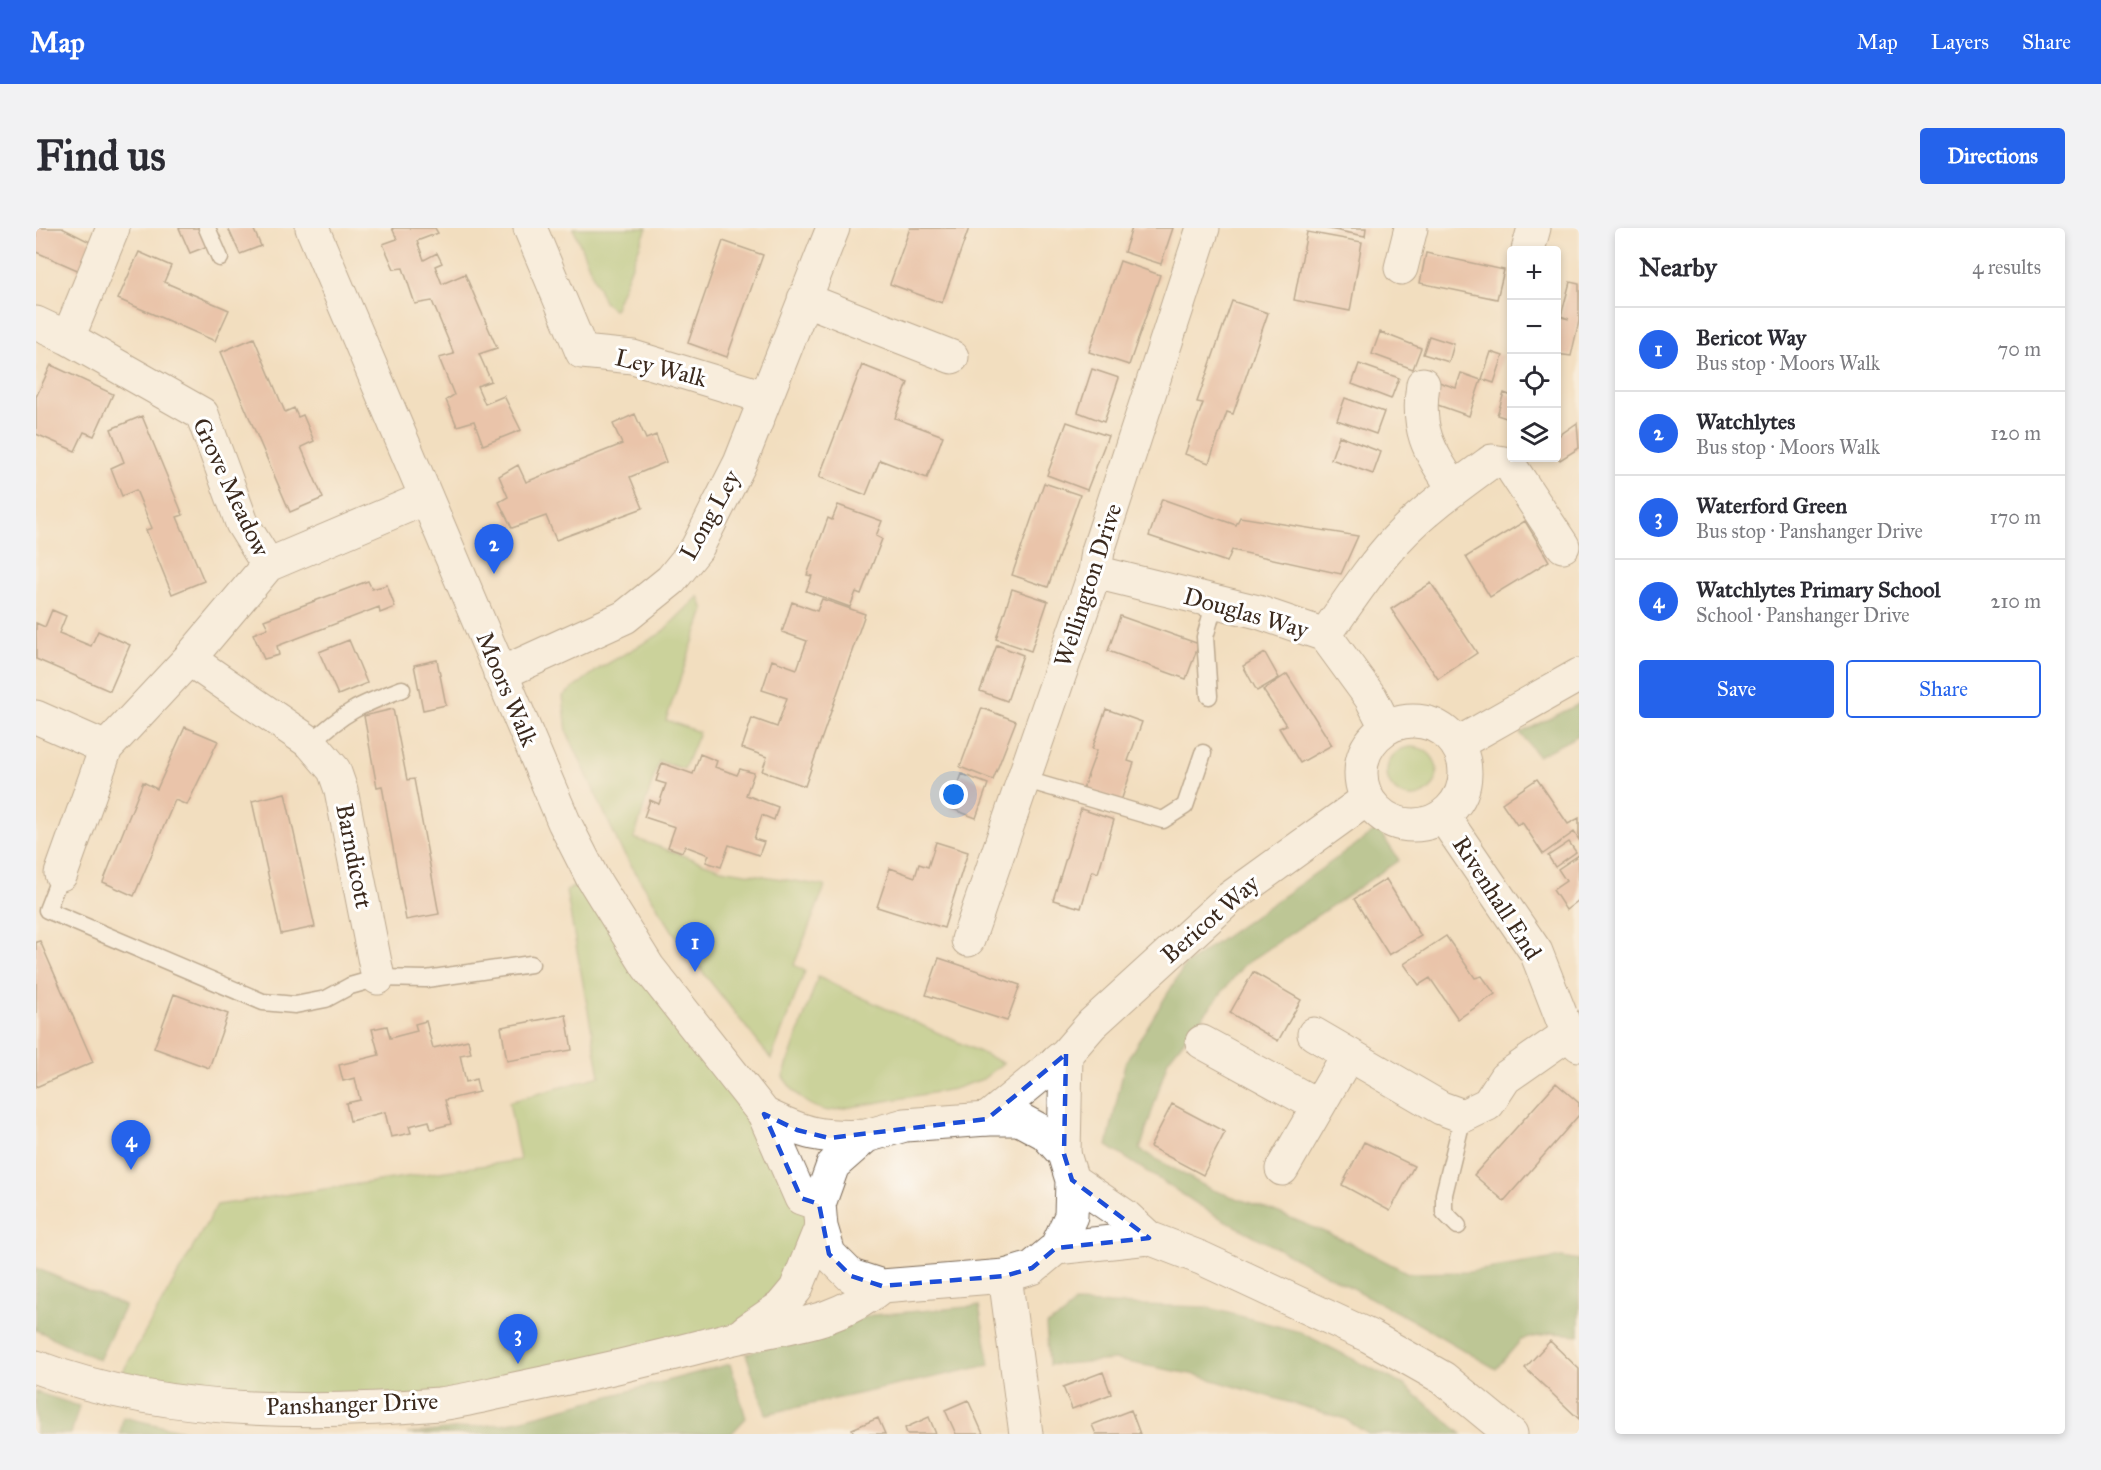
<!DOCTYPE html>
<meta charset="utf-8">
<style>
body{margin:0;font-family:"IM FELL Great Primer",serif;background:#f2f2f3;color:#2b2b33}
.controls{position:absolute;right:18px;top:18px;display:grid;overflow:hidden;border-radius:6px;box-shadow:0 3px 9px #0003}
.controls button{width:54px;height:54px;display:grid;place-items:center;padding:0;border:0;border-bottom:2px solid #e1e1e2;background:#fff;color:#2b2b33;font:30px sans-serif}
.you{position:absolute;left:918px;top:567px;width:21px;height:21px;margin:-15px;border:4px solid #fff;border-radius:50%;background:#1a73e8;box-shadow:0 0 0 9px #1a73e833}
.badge{display:grid;place-items:center;width:39px;height:39px;border-radius:50%;background:#2563eb;color:#fff;font-size:20px;font-weight:700}
.pin{position:absolute;translate:-50% -50px;filter:drop-shadow(0 2px 3px #0008)}
.pin::after{content:'';position:absolute;top:32px;width:21px;height:18px;background:inherit;clip-path:polygon(0 0,100% 0,50% 100%)}
.list{margin:0;padding:0;list-style:none}
h2{display:flex;justify-content:space-between;align-items:center;height:78px;margin:0;padding:0 24px;font-size:26px}
h2 small{font-size:20px;font-weight:400;color:#7c7c81}
.list li{display:grid;grid-template-columns:39px 1fr auto;gap:18px;align-items:center;box-sizing:border-box;height:84px;padding:0 24px;border-top:2px solid #e1e1e2}
.list b{display:block;font-size:22px;white-space:nowrap}
.list p{margin:0;font-size:20px;white-space:nowrap;color:#7c7c81}
.list em{font-size:20px;font-style:normal;color:#7c7c81}
.actions{display:flex;gap:12px;padding:18px 24px}
.actions a{flex:1;padding:14px 0;border:2px solid #2563eb;border-radius:6px;text-align:center;font-size:21px;color:#2563eb}
.actions .main{background:#2563eb;color:#fff}
.icon{flex:none;width:33px;height:33px;fill:none;stroke:currentColor;stroke-width:2;stroke-linecap:round;stroke-linejoin:round}
.map{position:relative;flex:none;width:1543px;height:1206px;overflow:hidden;border-radius:6px}
header{display:flex;align-items:center;gap:36px;box-sizing:border-box;height:84px;padding:0 30px;background:#2563eb;color:#fff}
header strong{font-size:28px}
nav{display:flex;gap:33px;margin-inline-start:auto;font-size:21px}
.intro{display:flex;align-items:center;justify-content:space-between;box-sizing:border-box;height:144px;padding:0 36px}
h1{margin:0;font-size:42px}
.button{padding:15px 27px;border-radius:6px;background:#2563eb;color:#fff;font-size:21px;font-weight:700}
main{display:flex;gap:36px;padding:0 36px}
aside{flex:1;background:#fff;border-radius:6px;box-shadow:0 3px 9px #0003}
.map>svg:first-child{display:block}
.green{fill:#9bc36f;stroke:#6b7646;stroke-width:1.5}
.forest{fill:#7ca962;stroke:#5c6a40;stroke-width:1.5}
.building{fill:#dfa590}
.lines{fill:none;stroke-linecap:round;stroke-linejoin:round}
.service-casing{stroke:#7b6956;stroke-width:19}
.minor-casing{stroke:#7b6956;stroke-width:35}
.tertiary-casing{stroke:#7b6956;stroke-width:35}
.service{stroke:#fff;stroke-width:16}
.minor{stroke:#fff;stroke-width:33}
.tertiary{stroke:#fff;stroke-width:33}
.marked{fill:none;stroke:#1d4ed8;stroke-width:4.5;stroke-dasharray:12 8;stroke-linejoin:round}
.labels{text-anchor:middle;stroke-width:6;stroke-linejoin:round;paint-order:stroke}
.street-label{font-size:24px;fill:#3b2a1e;stroke:#fff}
</style>
<header>
<strong>Map</strong>
<nav><a>Map</a><a>Layers</a><a>Share</a></nav>
</header>
<div class="intro"><h1>Find us</h1><a class="button">Directions</a></div>
<main>
<div class="map">
<svg width="1543" height="1206" viewBox="0 0 1543 1206">
<rect width="100%" height="100%" fill="#fff"/>
<filter id="ink" filterUnits="userSpaceOnUse"><feTurbulence type="fractalNoise" baseFrequency=".0167" numOctaves="2"/><feDisplacementMap in="SourceGraphic" scale="12" xChannelSelector="R" yChannelSelector="G"/><feConvolveMatrix kernelMatrix="1 2 1 2 8 2 1 2 1" color-interpolation-filters="sRGB"/></filter>
<filter id="wash" filterUnits="userSpaceOnUse"><feTurbulence type="fractalNoise" baseFrequency=".008" numOctaves="4" result="noise"/><feDisplacementMap in="SourceGraphic" scale="24" xChannelSelector="R" yChannelSelector="G"/><feGaussianBlur stdDeviation="1.35" result="paint"/><feColorMatrix in="noise" values="0 0 0 0 0 0 0 0 0 0 0 0 0 0 0 0 0 1.4 0 .05"/><feComposite in="paint" operator="in"/></filter>
<g filter="url(#wash)">
<rect width="100%" height="100%" fill="#f2debf"/>
<!-- green -->
<path class="green" d="M 537,0 L 611,0 L 578,82 L 568,74 Z
M 663,368 L 668,382 L 630,492 L 663,504 L 648,541 L 623,533 L 598,610 L 685,641 L 789,658 L 758,737 L 769,743 L 735,831 L 644,715 L 585,621 L 531,504 L 527,468 L 564,440 L 624,406 Z
M1351 544a25 25 0 1 1 50 0a25 25 0 1 1-50 0Z
M 556,649 L 783,976 L 769,1040 L 701,1109 L 405,1175 L 77,1161 L 181,977 L 484,932 L 473,874 L 564,848 L 530,663 Z
M 782,749 L 967,835 L 947,851 L 918,861 L 793,883 C 770,879 760,867 747,849 Z"/>
<!-- forest -->
<path class="forest" d="M 1543,476 L 1543,507 L 1502,528 L 1484,505 Z
M 1342,601 L 1363,632 L 1207,738 L 1132,832 L 1104,922 L 1174,961 L 1238,983 L 1310,1013 L 1372,1045 L 1433,1044 L 1526,1029 L 1543,1032 L 1543,1107 L 1515,1105 L 1485,1112 L 1460,1141 L 1376,1092 L 1177,986 L 1071,918 L 1089,835 L 1149,737 Z
M 0,1040 L 89,1078 L 63,1132 L 0,1102 Z
M 1038,1075 L 1170,1079 L 1264,1104 L 1368,1157 L 1426,1206 L 1332,1206 L 1309,1191 L 1160,1147 L 1080,1132 L 1013,1137 L 1010,1097 L 1028,1087 Z
M 943,1078 L 954,1137 L 730,1186 L 710,1126 L 836,1087 Z
M 694,1136 L 710,1190 L 695,1206 L 371,1206 L 472,1195 Z
M 0,1164 L 43,1178 L 35,1206 L 0,1206 Z
M 87,1189 L 160,1206 L 84,1206 Z"/>
<g id="blocks">
<!-- building -->
<path class="building" d="M 0,0 L 26,0 L 58,16 L 46,44 L 0,24 Z
M 143,0 L 170,0 L 177,16 L 154,25 Z
M 192,0 L 217,0 L 225,18 L 204,26 Z
M 356,0 L 399,0 L 402,5 L 381,13 L 388,32 L 401,25 L 406,35 L 399,38 L 406,56 L 429,46 L 461,120 L 443,126 L 455,153 L 441,158 L 449,176 L 468,168 L 485,202 L 447,217 L 438,193 L 421,198 L 410,172 L 418,167 L 403,130 L 418,126 L 396,73 L 379,76 L 367,40 L 358,41 L 347,16 L 361,11 Z
M 874,0 L 933,0 L 906,75 L 854,56 Z
M 1096,0 L 1137,0 L 1125,36 L 1088,24 Z
M 1288,0 L 1330,0 L 1329,8 Z
M 1271,4 L 1326,14 L 1314,83 L 1258,72 Z
M 687,13 L 727,27 L 691,129 L 652,115 Z
M 103,24 L 135,38 L 128,54 L 193,82 L 179,113 L 82,71 Z
M 1390,25 L 1468,42 L 1461,71 L 1384,55 Z
M 1084,33 L 1124,47 L 1093,137 L 1053,124 Z
M 1534,54 L 1543,56 L 1543,93 L 1535,128 L 1521,126 L 1521,88 L 1533,91 L 1525,88 Z
M 1196,73 L 1232,85 L 1197,186 L 1191,184 L 1173,235 L 1149,226 L 1167,175 L 1161,174 Z
M 1344,104 L 1385,120 L 1377,141 L 1336,126 Z
M 1393,108 L 1418,116 L 1413,134 L 1387,126 Z
M 218,110 L 249,184 L 258,180 L 262,189 L 267,187 L 278,213 L 265,219 L 287,270 L 254,284 L 185,124 Z
M 1455,124 L 1467,128 L 1458,155 L 1446,151 Z
M 1323,136 L 1363,150 L 1355,171 L 1316,156 Z
M 15,137 L 77,166 L 58,208 L 48,204 L 39,223 L 0,206 L 0,169 Z
M 826,137 L 872,155 L 859,190 L 907,208 L 891,250 L 844,232 L 830,267 L 783,249 Z
M 1056,141 L 1083,150 L 1068,194 L 1042,184 Z
M 1425,145 L 1445,152 L 1433,188 L 1396,175 L 1403,154 L 1420,160 Z
M 1468,165 L 1476,168 L 1476,192 L 1461,187 Z
M 1309,170 L 1348,184 L 1340,206 L 1301,192 Z
M 599,186 L 610,211 L 620,207 L 630,234 L 594,249 L 607,280 L 520,312 L 510,288 L 476,300 L 463,274 L 472,269 L 463,248 L 482,237 L 490,254 L 586,216 L 577,196 Z
M 106,188 L 147,287 L 141,289 L 168,353 L 136,366 L 110,302 L 116,300 L 100,262 L 86,268 L 75,240 L 88,234 L 75,201 Z
M 1031,194 L 1072,208 L 1051,262 L 1011,247 Z
M 1541,195 L 1543,220 L 1524,232 L 1521,227 L 1521,209 Z
M 1303,208 L 1345,224 L 1337,246 L 1295,231 Z
M 1008,255 L 1044,267 L 1012,359 L 976,347 Z
M 1126,271 L 1200,297 L 1204,289 L 1322,308 L 1305,346 L 1196,322 L 1191,334 L 1113,308 Z
M 802,277 L 846,293 L 840,308 L 846,311 L 825,366 L 820,364 L 814,379 L 770,363 L 776,348 L 771,347 L 792,290 L 796,292 Z
M 1489,293 L 1513,333 L 1454,369 L 1430,329 Z
M 332,353 L 336,361 L 351,357 L 359,379 L 344,385 L 343,379 L 241,418 L 243,427 L 228,431 L 217,406 L 232,400 L 228,392 Z
M 1395,355 L 1441,425 L 1402,451 L 1355,381 Z
M 976,361 L 1012,373 L 995,423 L 960,411 Z
M 786,371 L 829,386 L 769,558 L 726,543 L 731,529 L 706,520 L 716,490 L 741,499 L 751,470 L 726,462 L 736,432 L 761,441 L 771,413 L 746,404 L 756,374 L 781,383 Z
M 16,382 L 30,388 L 23,405 L 55,418 L 62,403 L 94,417 L 74,463 L 0,431 L 0,395 L 9,399 Z
M 1084,388 L 1163,416 L 1150,451 L 1072,423 Z
M 313,412 L 331,455 L 302,467 L 283,424 Z
M 961,417 L 987,427 L 971,473 L 944,463 Z
M 1229,425 L 1243,450 L 1221,463 L 1207,438 Z
M 401,432 L 410,477 L 387,482 L 378,437 Z
M 1251,446 L 1296,517 L 1264,535 L 1243,500 L 1250,497 L 1227,462 Z
M 946,480 L 980,493 L 957,552 L 924,539 Z
M 357,481 L 371,552 L 378,551 L 403,686 L 370,692 L 346,558 L 341,559 L 328,488 Z
M 1070,481 L 1106,494 L 1092,533 L 1098,535 L 1085,573 L 1047,560 L 1061,522 L 1056,521 Z
M 149,499 L 182,513 L 151,577 L 139,572 L 98,668 L 67,654 L 107,554 L 121,561 Z
M 664,526 L 681,533 L 679,539 L 701,547 L 704,541 L 718,545 L 710,567 L 742,579 L 738,592 L 726,587 L 718,611 L 728,614 L 723,627 L 693,617 L 685,639 L 670,634 L 673,627 L 649,618 L 646,624 L 632,619 L 639,599 L 608,589 L 614,572 L 623,576 L 630,556 L 620,553 L 626,535 L 657,546 Z
M 926,546 L 952,556 L 940,590 L 914,580 Z
M 1501,551 L 1532,596 L 1543,590 L 1543,612 L 1538,604 L 1507,626 L 1486,594 L 1481,597 L 1466,575 Z
M 249,565 L 279,699 L 245,706 L 216,573 Z
M 1045,581 L 1078,592 L 1062,645 L 1056,643 L 1045,680 L 1017,672 Z
M 900,614 L 932,624 L 908,700 L 841,679 L 854,640 L 879,649 L 883,636 L 892,639 Z
M 1533,614 L 1540,624 L 1519,639 L 1512,628 Z
M 1543,627 L 1543,672 L 1530,682 L 1517,662 L 1530,653 L 1522,641 Z
M 1350,651 L 1385,708 L 1353,727 L 1318,671 Z
M 1410,708 L 1439,750 L 1446,748 L 1459,766 L 1422,791 L 1394,750 L 1383,757 L 1368,736 Z
M 4,713 L 57,834 L 0,859 L 0,714 Z
M 903,730 L 984,757 L 971,793 L 890,767 Z
M 1217,744 L 1265,772 L 1242,813 L 1194,785 Z
M 138,766 L 192,786 L 173,840 L 118,820 Z
M 530,787 L 536,822 L 471,833 L 465,799 Z
M 390,793 L 397,820 L 432,812 L 435,825 L 424,827 L 430,854 L 440,851 L 443,864 L 409,872 L 415,896 L 395,901 L 393,893 L 373,898 L 375,905 L 355,909 L 349,884 L 314,893 L 310,875 L 324,872 L 319,850 L 307,853 L 303,837 L 343,827 L 336,801 L 351,798 L 354,810 L 381,803 L 379,796 Z
M 1520,855 L 1543,875 L 1543,887 L 1468,973 L 1438,947 Z
M 1136,876 L 1189,904 L 1167,947 L 1114,919 Z
M 1328,914 L 1378,938 L 1354,983 L 1306,957 Z
M 1514,1113 L 1543,1141 L 1543,1191 L 1489,1140 Z
M 1067,1144 L 1075,1166 L 1036,1181 L 1027,1159 Z
M 932,1172 L 947,1206 L 920,1206 L 909,1182 Z
M 1095,1182 L 1104,1206 L 1060,1206 L 1056,1197 Z
M 893,1189 L 900,1206 L 871,1206 L 869,1200 Z
M 842,1190 L 849,1206 L 818,1206 L 816,1201 Z"/>
</g>
</g>
<g filter="url(#ink)">
<use href="#blocks" fill-opacity="0" stroke="#7b6956" stroke-width="1.5"/>
<g class="lines">
<defs>
<path id="service" d="M 171,0 L 184,30
M 1173,468 L 1169,409 L 1179,374
M 275,515 C 309,483 324,477 366,461
M 987,551 L 1127,592 L 1149,578 L 1167,525
M 25,646 L 11,682 L 227,774 L 259,777 L 290,771 L 314,758 L 342,750 L 390,751 L 495,736
M 1422,998 L 1408,984 L 1408,966 L 1427,888"/>
<path id="minor" d="M 494,0 L 546,124 L 597,129 L 728,169
M 1492,22 L 1498,0
M 1365,40 L 1375,0
M 768,71 L 916,129
M 0,95 L 32,110 L 166,186 L 206,295 L 232,337
M 32,110 L 77,0
M 1387,156 C 1380,204 1393,222 1418,261
M 1059,344 L 1222,384 L 1289,407 L 1335,470 L 1350,499
M 1289,407 C 1312,375 1333,341 1360,312 C 1388,282 1423,257 1456,233 L 1473,236 L 1527,318
M 153,431 L 275,515 L 298,542 L 305,562 L 342,750
M 464,446 L 589,389 L 635,352 L 661,320 L 704,235 L 797,0
M 0,489 L 70,520
M1325 545a52 52 0 1 1 104 0a52 52 0 1 1-104 0Z
M 1421,516 L 1543,447
M 1407,588 L 1500,724 L 1532,806 L 1543,817
M 25,646 L 70,520 L 153,431 L 232,337 L 390,270
M 932,712 L 1059,344 L 1062,323 L 1167,0
M 1278,806 L 1405,880 L 1427,888 L 1452,876 L 1469,850 L 1532,806
M 1166,814 L 1281,877
M 951,891 L 1030,826 L 1056,796 L 1194,670 L 1331,571
M 1028,926 L 1030,826
M 1246,941 L 1312,827
M 969,1048 L 990,1206"/>
<path id="tertiary" d="M 276,0 L 528,594 L 556,649 L 612,739 L 728,886 L 765,970 L 783,976
M 728,886 C 769,906 784,910 830,908
M 951,891 L 983,891 L 1009,905 L 1028,926 L 1036,952 L 1035,988 L 1020,1020 L 996,1040 L 969,1048 L 846,1058 L 815,1048 L 793,1026 L 785,999 L 783,976 L 797,937 L 830,908 L 869,897 Z
M 1036,952 L 1089,988 L 1113,1010 L 1165,1030 L 1333,1108 L 1407,1150 L 1475,1206
M 1020,1020 L 1113,1010
M 710,1103 L 745,1079 L 760,1061 L 785,999
M 0,1139 C 123,1186 273,1187 403,1176 C 428,1173 454,1166 479,1161 C 548,1147 617,1131 686,1113 C 746,1097 795,1100 846,1058"/>
</defs>
<!-- service casing -->
<use href="#service" class="service-casing"/>
<!-- minor casing -->
<use href="#minor" class="minor-casing"/>
<!-- tertiary casing -->
<use href="#tertiary" class="tertiary-casing"/>
<!-- service -->
<use href="#service" class="service"/>
<!-- minor -->
<use href="#minor" class="minor"/>
<!-- tertiary -->
<use href="#tertiary" class="tertiary"/>
</g>
</g>
<!-- marked area -->
<path d="M0 0H1543V1206H0ZM 1030,826 L 1028,926 L 1036,952 L 1113,1010 L 1020,1020 L 996,1040 L 969,1048 L 846,1058 L 815,1048 L 793,1026 L 783,976 L 765,970 L 728,886 L 761,902 L 793,910 L 951,891 Z" fill="#f2debf" fill-opacity=".55" fill-rule="evenodd"/>
<path class="marked" d="M 1030,826 L 1028,926 L 1036,952 L 1113,1010 L 1020,1020 L 996,1040 L 969,1048 L 846,1058 L 815,1048 L 793,1026 L 783,976 L 765,970 L 728,886 L 761,902 L 793,910 L 951,891 Z"/>
<g class="labels">
<!-- street labels -->
<g class="street-label">
<text transform="translate(625 140) rotate(14)" y="8">Ley Walk</text>
<text transform="translate(195 259) rotate(65)" y="8">Grove Meadow</text>
<text transform="translate(674 287) rotate(-61)" y="8">Long Ley</text>
<text transform="translate(1052 357) rotate(-72)" y="8">Wellington Drive</text>
<text transform="translate(1210 385) rotate(16)" y="8">Douglas Way</text>
<text transform="translate(471 461) rotate(67)" y="8">Moors Walk</text>
<text transform="translate(318 628) rotate(79)" y="8">Barndicott</text>
<text transform="translate(1461 670) rotate(57)" y="8">Rivenhall End</text>
<text transform="translate(1174 691) rotate(-41)" y="8">Bericot Way</text>
<text transform="translate(316 1176) rotate(-2)" y="8">Panshanger Drive</text>
</g>
</g>
</svg>
<div class="controls">
<button>+</button>
<button>−</button>
<button><svg class="icon" aria-label="locate" viewBox="0 0 24 24"><circle cx="12" cy="12" r="6"/><path d="M12 2v4M12 18v4M2 12h4M18 12h4"/></svg></button>
<button><svg class="icon" aria-label="layers" viewBox="0 0 24 24"><path d="M12 4l9 5-9 5-9-5zM3 14l9 5 9-5"/></svg></button>
</div>
<div class="you"></div>
<div class="pin badge" style="left:659px;top:744px">1</div>
<div class="pin badge" style="left:458px;top:346px">2</div>
<div class="pin badge" style="left:482px;top:1136px">3</div>
<div class="pin badge" style="left:95px;top:942px">4</div>
</div>
<aside>
<h2>Nearby<small>4 results</small></h2>
<ul class="list">
<li><span class="badge">1</span><div><b>Bericot Way</b><p>Bus stop · Moors Walk</p></div><em>70 m</em></li>
<li><span class="badge">2</span><div><b>Watchlytes</b><p>Bus stop · Moors Walk</p></div><em>120 m</em></li>
<li><span class="badge">3</span><div><b>Waterford Green</b><p>Bus stop · Panshanger Drive</p></div><em>170 m</em></li>
<li><span class="badge">4</span><div><b>Watchlytes Primary School</b><p>School · Panshanger Drive</p></div><em>210 m</em></li>
</ul>
<div class="actions"><a class="main">Save</a><a>Share</a></div>
</aside>
</main>
